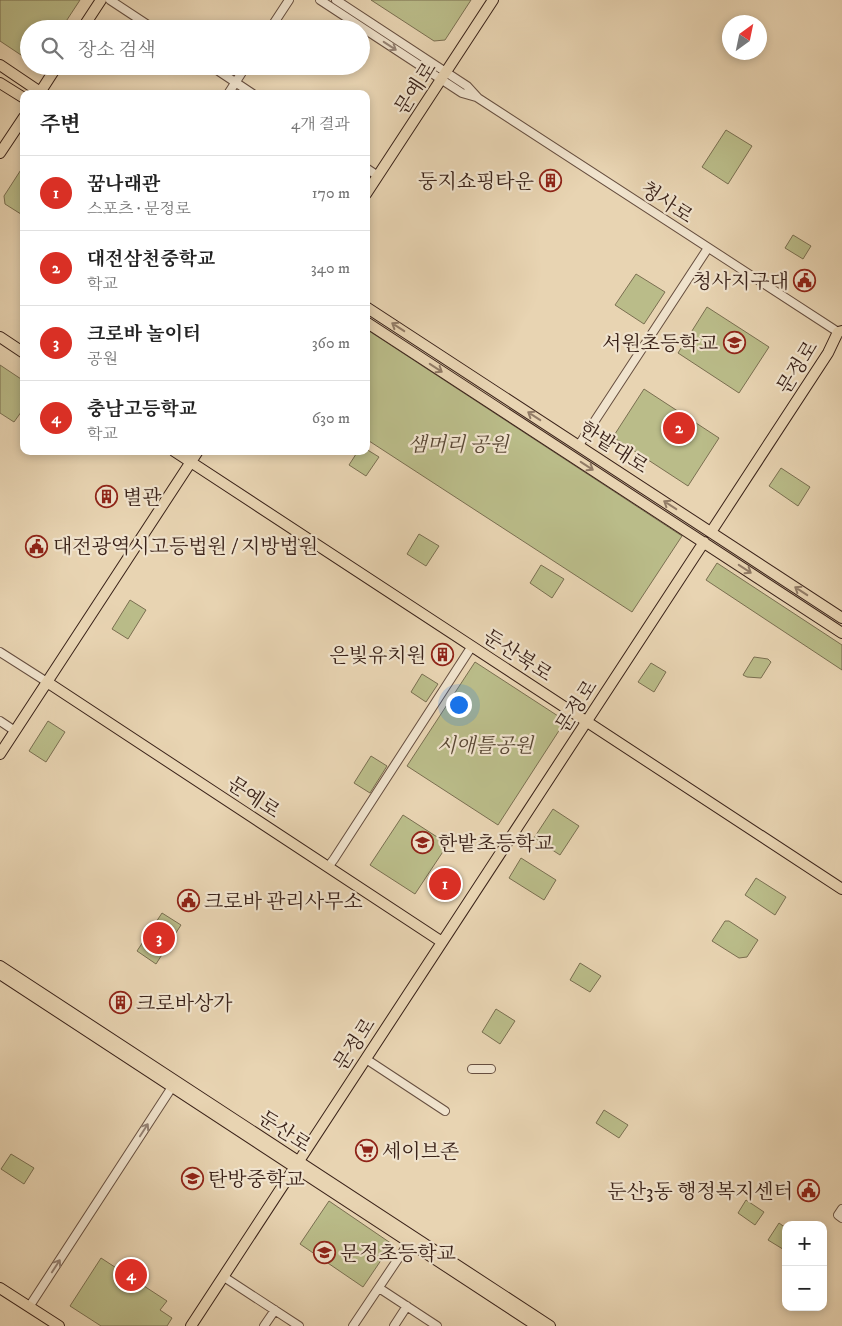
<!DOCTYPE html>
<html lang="ko">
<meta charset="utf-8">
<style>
body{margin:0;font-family:"IM FELL DW Pica","Noto Serif KR",serif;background:#f6f6f6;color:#222}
.controls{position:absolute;right:15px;bottom:15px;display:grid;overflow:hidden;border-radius:10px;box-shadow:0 2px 8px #0003}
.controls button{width:45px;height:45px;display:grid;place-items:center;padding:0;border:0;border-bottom:1px solid #e0e0e0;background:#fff;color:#222;font:25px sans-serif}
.compass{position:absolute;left:722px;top:15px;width:45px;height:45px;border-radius:50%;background:#fff;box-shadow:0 2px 8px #0003;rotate:33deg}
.you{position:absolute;left:458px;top:704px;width:18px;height:18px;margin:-12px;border:4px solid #fff;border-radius:50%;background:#1a73e8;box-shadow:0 0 0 8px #1a73e833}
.badge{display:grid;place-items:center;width:32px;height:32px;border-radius:50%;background:#d93025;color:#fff;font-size:16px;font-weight:700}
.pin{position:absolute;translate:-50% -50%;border:2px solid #fff;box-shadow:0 1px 5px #0006}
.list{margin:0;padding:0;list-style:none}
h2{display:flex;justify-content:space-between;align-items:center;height:65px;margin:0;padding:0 20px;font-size:21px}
h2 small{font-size:16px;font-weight:400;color:#767676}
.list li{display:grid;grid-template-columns:32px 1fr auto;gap:15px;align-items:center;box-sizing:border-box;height:75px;padding:0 20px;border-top:1px solid #e0e0e0}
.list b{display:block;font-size:19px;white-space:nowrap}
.list p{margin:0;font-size:16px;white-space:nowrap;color:#767676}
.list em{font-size:16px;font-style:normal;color:#767676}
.icon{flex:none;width:28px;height:28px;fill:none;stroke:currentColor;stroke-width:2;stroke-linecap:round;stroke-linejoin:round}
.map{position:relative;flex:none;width:842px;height:1326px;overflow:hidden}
.search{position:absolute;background:#fff;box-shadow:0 2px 8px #0003;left:20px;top:20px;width:350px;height:55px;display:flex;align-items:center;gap:12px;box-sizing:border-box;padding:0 18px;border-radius:28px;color:#767676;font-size:19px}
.panel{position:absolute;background:#fff;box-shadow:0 2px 8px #0003;left:20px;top:90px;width:350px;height:365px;border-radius:10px}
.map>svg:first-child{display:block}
.green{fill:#babc89;stroke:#7a6f51}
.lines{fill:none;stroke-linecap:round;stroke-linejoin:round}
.minor-casing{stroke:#664e3f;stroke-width:10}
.major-casing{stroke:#3a2219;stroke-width:12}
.minor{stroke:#f0e3cd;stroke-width:8}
.major{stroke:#e8d4b2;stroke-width:10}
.oneway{stroke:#958273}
.oneway2{stroke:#917b66}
.labels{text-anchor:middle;stroke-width:4.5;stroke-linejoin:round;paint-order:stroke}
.street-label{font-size:20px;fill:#3a2219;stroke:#f0e3cd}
.poi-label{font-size:20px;fill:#3a2219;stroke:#f0e3cd;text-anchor:start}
.park-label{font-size:20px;font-style:italic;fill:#5a4835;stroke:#f0e3cd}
</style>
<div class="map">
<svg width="842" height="1326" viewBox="0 0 842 1326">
<rect width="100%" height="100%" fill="#e8d4b2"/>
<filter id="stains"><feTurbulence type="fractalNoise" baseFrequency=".004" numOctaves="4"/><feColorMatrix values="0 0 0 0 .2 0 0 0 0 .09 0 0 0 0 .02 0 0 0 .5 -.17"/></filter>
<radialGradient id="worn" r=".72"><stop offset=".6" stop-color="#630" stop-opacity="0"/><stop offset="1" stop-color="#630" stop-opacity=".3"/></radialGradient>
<!-- green -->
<path class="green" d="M 0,0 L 80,0 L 61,29 L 29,29 L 29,58 L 27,59 L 0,41 Z
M 371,0 L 471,0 L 445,40 L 434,41 Z
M 726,130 L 752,146 L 728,184 L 702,167 Z
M 24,165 L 24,216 L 5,204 L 4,196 Z
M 793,235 L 811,246 L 803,259 L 785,248 Z
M 636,274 L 665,292 L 644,324 L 615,305 Z
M 707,307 L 769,347 L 739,393 L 678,353 Z
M 366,329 L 682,536 L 632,612 L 366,439 Z
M 0,365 L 24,381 L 24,408 L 14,422 L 0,413 Z
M 644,389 L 719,438 L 688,486 L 613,437 Z
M 366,449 L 379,457 L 366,476 L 349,465 L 358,451 L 366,451 Z
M 781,468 L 810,487 L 798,506 L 769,486 Z
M 419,534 L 439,546 L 426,566 L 407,554 Z
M 717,563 L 842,645 L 842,670 L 706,580 Z
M 541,565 L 564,579 L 552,598 L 530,583 Z
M 130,600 L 146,610 L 128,639 L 112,629 Z
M 754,657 L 768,659 L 771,662 L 761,678 L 747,677 L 743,675 Z
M 475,662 L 558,716 L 562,726 L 498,825 L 407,766 Z
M 651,663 L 666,672 L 654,692 L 638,682 Z
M 422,674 L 438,684 L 426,702 L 411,692 Z
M 48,721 L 65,732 L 46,762 L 29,751 Z
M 371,756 L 387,766 L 370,793 L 354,783 Z
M 553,809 L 579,826 L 560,855 L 534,838 Z
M 403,815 L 448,844 L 415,894 L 370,865 Z
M 521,858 L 556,880 L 544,900 L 509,878 Z
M 756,878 L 786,897 L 775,915 L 745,895 Z
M 162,913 L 181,925 L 156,964 L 137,951 Z
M 725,921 L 729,921 L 758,940 L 747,957 L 739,958 L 712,941 Z
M 580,963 L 601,976 L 590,992 L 570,980 Z
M 496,1009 L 515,1021 L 500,1044 L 482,1032 Z
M 604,1110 L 628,1125 L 619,1138 L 596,1123 Z
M 11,1154 L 34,1168 L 24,1184 L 1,1169 Z
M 746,1200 L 764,1212 L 755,1225 L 738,1213 Z
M 329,1201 L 392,1244 L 363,1287 L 300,1244 Z
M 779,1223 L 786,1228 L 786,1251 L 768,1240 Z
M 101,1258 L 167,1301 L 160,1310 L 172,1318 L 167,1326 L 101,1326 L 70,1306 Z"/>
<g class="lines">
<defs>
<path id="minor" d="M 110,0 L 154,29
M 320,0 L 462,93 L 476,97
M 336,0 L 467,86 L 478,98 L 838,332
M 270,29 L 289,0
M 211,66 L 253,94
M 228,94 L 246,66
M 366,168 L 378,176
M 579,445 L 708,248
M 0,652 L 47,682
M 0,721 L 15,731
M 328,867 L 334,859 L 472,646
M 366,1059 L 445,1111
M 472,1069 L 491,1069
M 842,1209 L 838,1215 L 842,1218
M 224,1277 L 299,1326
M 379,1288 L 437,1326
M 29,1307 L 174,1084
M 264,1326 L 275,1310
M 353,1326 L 412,1238
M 394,1326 L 407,1306"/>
<path id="major" d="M 82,29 L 101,0
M 0,65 L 43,94
M 0,83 L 24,98
M 39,94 L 57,66
M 0,153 L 24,117
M 366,194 L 493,0
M 366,307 L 842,618
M 366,322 L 842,633
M 0,337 L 24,353
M 174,451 L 842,889
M 711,532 L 828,353 L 838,332 L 842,331
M 47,682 L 442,942
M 0,754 L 198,451
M 0,966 L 550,1326
M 0,974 L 537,1326
M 0,1288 L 59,1326
M 191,1326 L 704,542"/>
</defs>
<!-- minor casing -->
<use href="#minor" class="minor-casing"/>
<!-- major casing -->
<use href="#major" class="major-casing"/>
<!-- minor -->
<use href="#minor" class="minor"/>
<!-- major -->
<use href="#major" class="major"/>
</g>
<!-- one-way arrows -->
<defs><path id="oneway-shaft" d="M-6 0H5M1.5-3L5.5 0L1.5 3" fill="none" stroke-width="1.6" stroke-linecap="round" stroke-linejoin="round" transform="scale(1.25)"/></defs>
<g class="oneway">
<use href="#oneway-shaft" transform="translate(390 46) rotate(33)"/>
<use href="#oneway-shaft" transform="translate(144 1130) rotate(-57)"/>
<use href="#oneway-shaft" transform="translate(56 1266) rotate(-57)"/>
</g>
<g class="oneway2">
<use href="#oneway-shaft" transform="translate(398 327) rotate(-147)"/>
<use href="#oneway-shaft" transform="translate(436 368) rotate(33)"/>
<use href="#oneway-shaft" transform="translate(534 416) rotate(-147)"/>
<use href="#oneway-shaft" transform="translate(587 466) rotate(33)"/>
<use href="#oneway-shaft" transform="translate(670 505) rotate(-147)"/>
<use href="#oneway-shaft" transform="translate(745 569) rotate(33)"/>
<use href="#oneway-shaft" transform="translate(801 591) rotate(-147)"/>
</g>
<!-- icons -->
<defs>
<symbol id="building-ring" viewBox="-11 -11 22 22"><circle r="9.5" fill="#f0e3cd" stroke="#8f2418" stroke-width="1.5"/><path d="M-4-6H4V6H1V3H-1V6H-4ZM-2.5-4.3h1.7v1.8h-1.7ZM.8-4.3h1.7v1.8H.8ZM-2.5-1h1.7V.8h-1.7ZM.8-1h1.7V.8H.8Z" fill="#8f2418"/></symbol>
<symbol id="civic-ring" viewBox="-11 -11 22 22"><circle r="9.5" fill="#f0e3cd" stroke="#8f2418" stroke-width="1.5"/><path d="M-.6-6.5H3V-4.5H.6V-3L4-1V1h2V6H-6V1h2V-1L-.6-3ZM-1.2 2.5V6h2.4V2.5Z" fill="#8f2418"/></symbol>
<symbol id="school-ring" viewBox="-11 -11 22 22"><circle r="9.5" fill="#f0e3cd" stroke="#8f2418" stroke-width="1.5"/><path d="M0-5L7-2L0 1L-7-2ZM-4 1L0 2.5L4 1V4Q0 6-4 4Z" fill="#8f2418"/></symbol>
<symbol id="supermarket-ring" viewBox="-11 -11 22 22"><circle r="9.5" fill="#f0e3cd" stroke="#8f2418" stroke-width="1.5"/><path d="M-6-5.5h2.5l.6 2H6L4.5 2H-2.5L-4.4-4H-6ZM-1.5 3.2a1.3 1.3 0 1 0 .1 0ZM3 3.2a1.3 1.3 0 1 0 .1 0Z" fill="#8f2418"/></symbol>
</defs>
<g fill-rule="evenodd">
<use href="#building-ring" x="538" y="168" width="25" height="25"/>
<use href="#civic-ring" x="792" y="268" width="25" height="25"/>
<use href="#school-ring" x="722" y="330" width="25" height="25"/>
<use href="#building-ring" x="94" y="484" width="25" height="25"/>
<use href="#civic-ring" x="24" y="534" width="25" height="25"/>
<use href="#building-ring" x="430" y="642" width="25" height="25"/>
<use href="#school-ring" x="410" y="830" width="25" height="25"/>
<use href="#civic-ring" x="176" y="888" width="25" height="25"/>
<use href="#building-ring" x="108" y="990" width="25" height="25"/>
<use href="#supermarket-ring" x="354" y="1138" width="25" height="25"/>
<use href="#school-ring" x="180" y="1166" width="25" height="25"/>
<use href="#civic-ring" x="796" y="1178" width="25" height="25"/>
<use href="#school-ring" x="312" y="1240" width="25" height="25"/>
</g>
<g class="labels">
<!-- street labels -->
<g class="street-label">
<text transform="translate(415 88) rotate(-57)" y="7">문예로</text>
<text transform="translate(667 202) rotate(33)" y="7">청사로</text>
<text transform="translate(797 367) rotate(-58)" y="7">문정로</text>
<text transform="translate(614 447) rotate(33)" y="7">한밭대로</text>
<text transform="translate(518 655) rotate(33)" y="7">둔산북로</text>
<text transform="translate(576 706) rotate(-57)" y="7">문정로</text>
<text transform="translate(254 797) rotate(33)" y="7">문예로</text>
<text transform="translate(354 1044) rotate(-57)" y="7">문정로</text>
<text transform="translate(285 1131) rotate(33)" y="7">둔산로</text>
</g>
<!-- poi labels -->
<g class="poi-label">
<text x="534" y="188" text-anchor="end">둥지쇼핑타운</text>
<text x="789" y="288" text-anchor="end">청사지구대</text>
<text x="718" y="350" text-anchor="end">서원초등학교</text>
<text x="123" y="504">별관</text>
<text x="53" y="553">대전광역시고등법원 / 지방법원</text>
<text x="426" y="662" text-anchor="end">은빛유치원</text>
<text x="438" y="850">한밭초등학교</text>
<text x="204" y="908">크로바 관리사무소</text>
<text x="136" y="1010">크로바상가</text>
<text x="382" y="1158">세이브존</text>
<text x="208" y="1186">탄방중학교</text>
<text x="793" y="1198" text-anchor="end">둔산3동 행정복지센터</text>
<text x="340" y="1260">문정초등학교</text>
</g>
<!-- park labels -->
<g class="park-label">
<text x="458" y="451">샘머리 공원</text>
<text x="485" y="752">시애틀공원</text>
</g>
</g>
<rect width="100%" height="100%" filter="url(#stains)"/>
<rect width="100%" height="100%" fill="url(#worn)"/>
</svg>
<div class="controls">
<button>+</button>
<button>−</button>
</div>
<svg class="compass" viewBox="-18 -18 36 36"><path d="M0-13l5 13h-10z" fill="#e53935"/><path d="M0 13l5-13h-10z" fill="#767676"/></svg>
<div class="you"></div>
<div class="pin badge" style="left:445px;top:884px">1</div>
<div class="pin badge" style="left:679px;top:428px">2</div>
<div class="pin badge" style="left:159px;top:938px">3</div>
<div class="pin badge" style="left:131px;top:1275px">4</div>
<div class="search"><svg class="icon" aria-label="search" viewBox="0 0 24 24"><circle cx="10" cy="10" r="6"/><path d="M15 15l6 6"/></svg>장소 검색</div>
<section class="panel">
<h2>주변<small>4개 결과</small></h2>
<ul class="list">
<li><span class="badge">1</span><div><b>꿈나래관</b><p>스포츠 · 문정로</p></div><em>170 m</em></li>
<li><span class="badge">2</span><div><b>대전삼천중학교</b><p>학교</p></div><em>340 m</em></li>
<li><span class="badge">3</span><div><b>크로바 놀이터</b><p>공원</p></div><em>360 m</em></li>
<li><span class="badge">4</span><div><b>충남고등학교</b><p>학교</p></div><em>630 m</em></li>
</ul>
</section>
</div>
